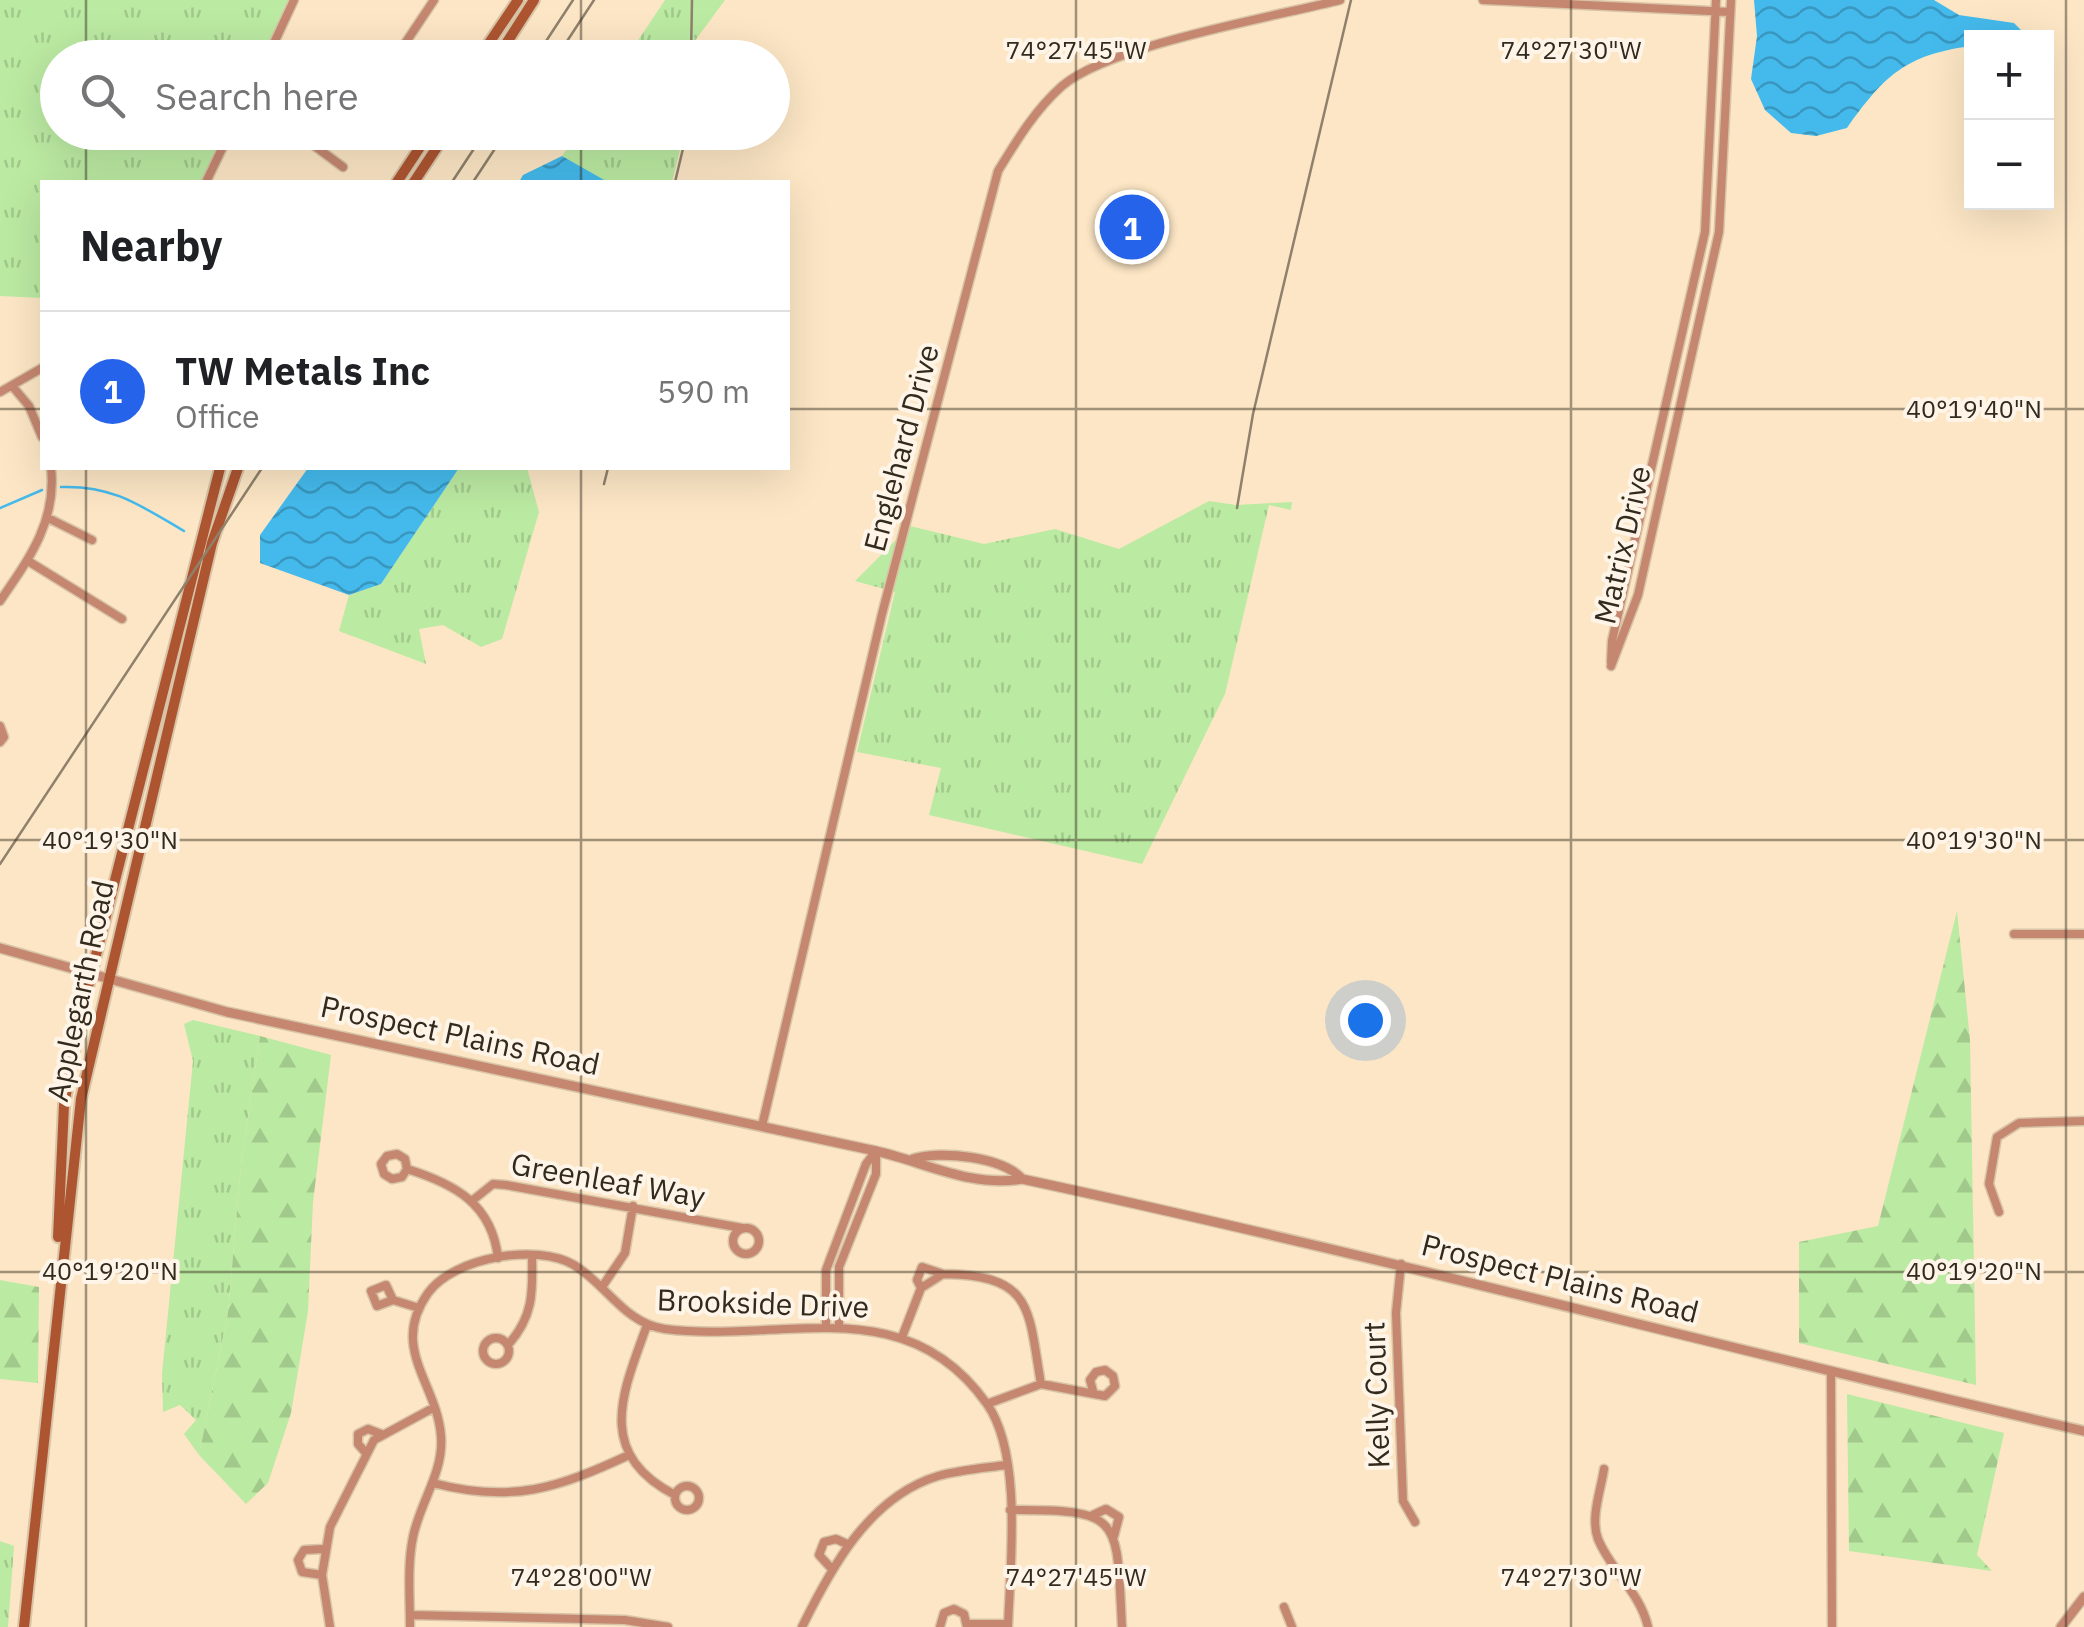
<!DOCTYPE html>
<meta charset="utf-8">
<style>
body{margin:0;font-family:"IBM Plex Sans",sans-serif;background:#f2f2f2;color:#202124}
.controls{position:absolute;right:30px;top:30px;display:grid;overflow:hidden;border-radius:0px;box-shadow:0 10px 40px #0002}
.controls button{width:90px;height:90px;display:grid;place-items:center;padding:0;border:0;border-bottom:2px solid #e0e0e0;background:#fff;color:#202124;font:50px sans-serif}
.you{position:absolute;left:1365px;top:1020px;width:35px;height:35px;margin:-25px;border:8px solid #fff;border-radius:50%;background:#1a73e8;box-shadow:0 0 0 15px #1a73e833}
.badge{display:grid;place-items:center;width:65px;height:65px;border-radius:50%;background:#2563eb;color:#fff;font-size:32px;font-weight:700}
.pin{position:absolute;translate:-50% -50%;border:5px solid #fff;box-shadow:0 2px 10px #0006}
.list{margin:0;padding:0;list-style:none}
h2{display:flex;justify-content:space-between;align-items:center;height:130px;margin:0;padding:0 40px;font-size:42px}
h2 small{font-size:32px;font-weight:400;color:#757577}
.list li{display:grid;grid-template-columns:65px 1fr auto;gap:30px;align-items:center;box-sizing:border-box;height:160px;padding:0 40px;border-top:2px solid #e0e0e0}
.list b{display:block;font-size:38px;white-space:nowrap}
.list p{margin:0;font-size:32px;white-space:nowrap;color:#757577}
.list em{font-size:32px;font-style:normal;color:#757577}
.icon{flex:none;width:55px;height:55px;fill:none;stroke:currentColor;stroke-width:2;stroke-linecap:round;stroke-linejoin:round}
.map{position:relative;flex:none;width:2084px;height:1627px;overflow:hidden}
.search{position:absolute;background:#fff;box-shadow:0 10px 40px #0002;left:40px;top:40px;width:750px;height:110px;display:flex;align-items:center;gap:25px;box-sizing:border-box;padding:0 35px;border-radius:55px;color:#757577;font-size:38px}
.panel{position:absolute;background:#fff;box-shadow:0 10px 40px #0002;left:40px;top:180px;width:750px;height:290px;border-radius:0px}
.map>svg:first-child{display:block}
.grass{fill:url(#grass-tufts)}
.forest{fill:url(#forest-firs)}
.water{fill:url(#water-waves)}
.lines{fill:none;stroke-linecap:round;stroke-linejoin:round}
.stream{stroke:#44baec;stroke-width:2.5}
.minor-casing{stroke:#d8c4a7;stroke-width:11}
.tertiary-casing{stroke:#d8c4a7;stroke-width:12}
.secondary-casing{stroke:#d8c4a7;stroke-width:14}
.minor{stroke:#c58770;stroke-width:8}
.tertiary{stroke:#c58770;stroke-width:9}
.secondary{stroke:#ad5531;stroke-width:10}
.rail{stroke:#8f816b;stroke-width:2.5}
.ticks{fill:none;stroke:#322a1d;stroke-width:2.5;stroke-opacity:0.45}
.labels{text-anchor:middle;stroke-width:8;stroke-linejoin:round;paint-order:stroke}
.street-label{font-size:30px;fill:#322a1d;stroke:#fef5e8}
.ticks-label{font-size:25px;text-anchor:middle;fill:#322a1d;stroke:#fef5e8;stroke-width:8;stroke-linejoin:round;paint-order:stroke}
</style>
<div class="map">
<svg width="2084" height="1627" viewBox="0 0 2084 1627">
<defs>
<pattern id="grass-tufts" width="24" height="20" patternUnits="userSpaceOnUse" patternTransform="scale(2.5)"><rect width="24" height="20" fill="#bbeaa2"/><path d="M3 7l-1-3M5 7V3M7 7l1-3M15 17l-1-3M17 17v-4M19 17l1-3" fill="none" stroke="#a1c98b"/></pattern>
<pattern id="forest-firs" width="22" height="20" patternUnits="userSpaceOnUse" patternTransform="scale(2.5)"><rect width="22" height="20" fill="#bbeaa2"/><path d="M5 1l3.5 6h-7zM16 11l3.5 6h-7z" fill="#a1c98b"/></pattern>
<pattern id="water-waves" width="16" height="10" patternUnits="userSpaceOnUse" patternTransform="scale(2.5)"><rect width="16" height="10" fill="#44baec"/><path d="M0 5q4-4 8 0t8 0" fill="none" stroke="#3997bf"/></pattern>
</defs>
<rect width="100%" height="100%" fill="#fce6c5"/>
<!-- grass -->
<path class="grass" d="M 0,0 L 295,0 L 269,57 L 58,58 L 58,132 L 234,133 L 209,182 L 42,182 L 42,298 L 0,296 Z
M 665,0 L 725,0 L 683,57 L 627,57 Z
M 578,133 L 684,133 L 672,182 L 606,182 L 562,156 Z
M 459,468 L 527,468 L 539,512 L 502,639 L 481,647 L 443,625 L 419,629 L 426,664 L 339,631 L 349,595 L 381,584 Z
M 1209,501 L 1236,505 L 1292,502 L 1291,510 L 1269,505 L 1225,694 L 1142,864 L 929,815 L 941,768 L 857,752 L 895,592 L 855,581 L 910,526 L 984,544 L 1055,529 L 1119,549 Z
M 193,1020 L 260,1036 L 241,1165 L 228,1313 L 199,1455 L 184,1434 L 196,1420 L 180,1405 L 163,1412 L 162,1374 L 193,1061 L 184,1024 Z
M 0,1541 L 14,1546 L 8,1627 L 0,1627 Z"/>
<!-- forest -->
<path class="forest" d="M 1957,911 L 1970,1040 L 1976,1385 L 1799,1343 L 1799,1242 L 1878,1226 Z
M 260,1036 L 331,1055 L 313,1202 L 308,1311 L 291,1413 L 268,1483 L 246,1504 L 199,1455 L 228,1313 L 241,1165 Z
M 0,1280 L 39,1287 L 38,1383 L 0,1379 Z
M 1847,1394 L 2004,1433 L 1977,1555 L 1992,1571 L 1849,1551 Z"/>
<!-- water -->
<path class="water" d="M 1754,0 L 1934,0 L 1959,15 L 2014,23 L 2026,35 L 1972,38 L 1971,46 C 1905,55 1884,76 1847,128 L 1816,136 L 1791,133 L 1765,110 L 1751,79 L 1757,36 Z
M 562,156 L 606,181 L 606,182 L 519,182 L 523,175 Z
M 308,468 L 459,468 L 381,584 L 349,595 L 260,563 L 260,535 Z"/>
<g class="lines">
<!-- stream -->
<path class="stream" d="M 61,487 C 113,485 141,506 184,531
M 0,508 L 42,490"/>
<defs>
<path id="minor" d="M 1483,0 L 1730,12
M 396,57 L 434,0
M 267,58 L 294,0
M 310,132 L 312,144 L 343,167
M 348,132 L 360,141
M 206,182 L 230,132
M 13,387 L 29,406 L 42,437
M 0,392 L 42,368
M 48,518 L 92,540
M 28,561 L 122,619
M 0,601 C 29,559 57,521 51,468
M 1611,662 L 1612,641 L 1705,232 L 1716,0
M 1611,666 L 1638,595 L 1719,232 L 1731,0
M 0,726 L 4,737 L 0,742
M 2014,934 L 2084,934
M 762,1126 L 882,614 L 998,171 C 1017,140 1035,110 1062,86 C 1110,45 1273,17 1340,0
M 407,1169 L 402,1177 L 392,1179 L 384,1174 L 381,1164 L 387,1156 L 397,1154 L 405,1159 L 407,1169 C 455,1184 492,1204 498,1258
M 473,1200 L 493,1184 L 506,1185 L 742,1228
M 1999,1212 L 1989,1184 L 1997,1137 L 2019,1123 L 2084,1121
M733 1241a13 13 0 1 1 26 0a13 13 0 1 1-26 0Z
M 1401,1264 L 1396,1313 L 1403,1501 L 1415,1522
M 602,1287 L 625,1253 L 633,1206
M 921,1288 L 917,1280 L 922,1267 L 943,1274
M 393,1300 L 386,1285 L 371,1291 L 377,1306 L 393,1300 L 419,1308
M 647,1325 C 623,1392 594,1453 675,1495
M 826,1328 L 826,1270 L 866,1164 L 876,1151
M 839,1328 L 839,1267 L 876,1174 L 876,1151
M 902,1337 L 921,1288 L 943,1274 C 1034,1275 1028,1309 1041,1384
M483 1351a13 13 0 1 1 26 0a13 13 0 1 1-26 0Z
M 508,1345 C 533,1317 533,1293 532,1257
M 1831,1375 L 1832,1627
M 987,1404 L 1041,1384 L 1105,1396 L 1115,1386 L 1113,1376 L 1105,1370 L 1096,1372 L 1090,1380 L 1093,1391
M 366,1453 L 358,1444 L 358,1434 L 368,1429 L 381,1434
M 1604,1469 C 1601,1490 1590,1518 1598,1539 C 1611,1571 1640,1592 1648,1627
M 433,1483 C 512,1504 558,1488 629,1455
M675 1498a12 12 0 1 1 24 0a12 12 0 1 1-24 0Z
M 1010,1510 C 1125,1509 1116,1519 1122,1627
M 1093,1515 L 1106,1509 L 1119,1517 L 1114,1536
M 831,1568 L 819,1555 L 824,1542 L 836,1539 L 847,1544
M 322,1575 L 302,1572 L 298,1560 L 304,1550 L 323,1549
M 1284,1607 L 1292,1627
M 410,1615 L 625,1620 L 668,1627
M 968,1624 L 1008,1624
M 330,1627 L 322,1575 L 330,1527 L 374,1440 L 433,1408
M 410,1627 C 410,1597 407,1566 413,1537 C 420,1502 444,1472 441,1436 C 437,1383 389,1348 428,1293 C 454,1257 537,1243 574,1265 C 606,1284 625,1324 665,1329 C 781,1344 905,1287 987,1404 C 1023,1455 1010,1567 1008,1627
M 802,1627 C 831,1568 869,1497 938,1476 C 959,1470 984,1468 1006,1465
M 940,1627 L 944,1613 L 954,1609 L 964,1614 L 967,1627"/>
<path id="tertiary" d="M 0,948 L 227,1012 L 876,1151 C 924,1162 972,1188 1022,1179 C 1378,1255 1729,1350 2084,1431
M 913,1159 C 940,1150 1003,1157 1022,1179
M 2061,1627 L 2084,1597"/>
<path id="secondary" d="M 479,58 L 518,0
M 497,58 L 534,0
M 397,182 L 430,132
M 414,182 L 447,132
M 58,1237 L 64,1105 L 80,1018 L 220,468
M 24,1627 L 81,1099 L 212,543 L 238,468"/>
</defs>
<!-- minor casing -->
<use href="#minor" class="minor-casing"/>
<!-- tertiary casing -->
<use href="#tertiary" class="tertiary-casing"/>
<!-- secondary casing -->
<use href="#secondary" class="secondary-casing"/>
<!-- minor -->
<use href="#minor" class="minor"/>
<!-- tertiary -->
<use href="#tertiary" class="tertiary"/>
<!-- secondary -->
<use href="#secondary" class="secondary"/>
<!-- rail -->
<path class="rail" d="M 535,58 L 573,0
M 556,58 L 594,0
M 691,58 L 692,0
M 452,182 L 485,132
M 473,182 L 506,132
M 675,182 L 687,132
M 604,484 L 608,468
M 1237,508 L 1253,414 L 1351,0
M 0,864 L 262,468"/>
</g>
<!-- ticks -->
<path class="ticks" d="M 86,0 L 86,58M 581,0 L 581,58M 1076,0 L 1076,1627M 1571,0 L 1571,1627M 2066,0 L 2066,1627M 86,132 L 86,182M 581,132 L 581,182M 0,409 L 42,409M 788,409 L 2084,409M 86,468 L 86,1627M 581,468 L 581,1627M 0,840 L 2084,840M 0,1272 L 2084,1272"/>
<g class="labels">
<!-- street labels -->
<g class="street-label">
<text transform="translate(902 448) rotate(-75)" y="10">Englehard Drive</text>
<text transform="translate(1623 545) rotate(-77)" y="10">Matrix Drive</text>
<text transform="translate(81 991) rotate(-78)" y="10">Applegarth Road</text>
<text transform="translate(460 1036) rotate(12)" y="10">Prospect Plains Road</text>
<text transform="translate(608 1181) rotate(10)" y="10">Greenleaf Way</text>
<text transform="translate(1560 1279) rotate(14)" y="10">Prospect Plains Road</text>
<text transform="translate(763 1304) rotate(2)" y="10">Brookside Drive</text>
<text transform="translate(1377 1395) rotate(-92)" y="10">Kelly Court</text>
</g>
</g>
<g class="ticks-label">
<text x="1076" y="59">74°27'45"W</text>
<text x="1571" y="59">74°27'30"W</text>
<text x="1974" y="418">40°19'40"N</text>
<text x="110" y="849">40°19'30"N</text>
<text x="1974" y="849">40°19'30"N</text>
<text x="110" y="1280">40°19'20"N</text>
<text x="1974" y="1280">40°19'20"N</text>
<text x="581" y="1586">74°28'00"W</text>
<text x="1076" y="1586">74°27'45"W</text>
<text x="1571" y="1586">74°27'30"W</text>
</g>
</svg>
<div class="controls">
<button>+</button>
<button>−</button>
</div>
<div class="you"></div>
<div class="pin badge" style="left:1132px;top:227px">1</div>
<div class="search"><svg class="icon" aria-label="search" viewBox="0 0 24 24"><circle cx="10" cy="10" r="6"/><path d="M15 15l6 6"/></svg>Search here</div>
<section class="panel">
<h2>Nearby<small></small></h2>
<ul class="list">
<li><span class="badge">1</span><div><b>TW Metals Inc</b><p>Office</p></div><em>590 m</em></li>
</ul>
</section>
</div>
